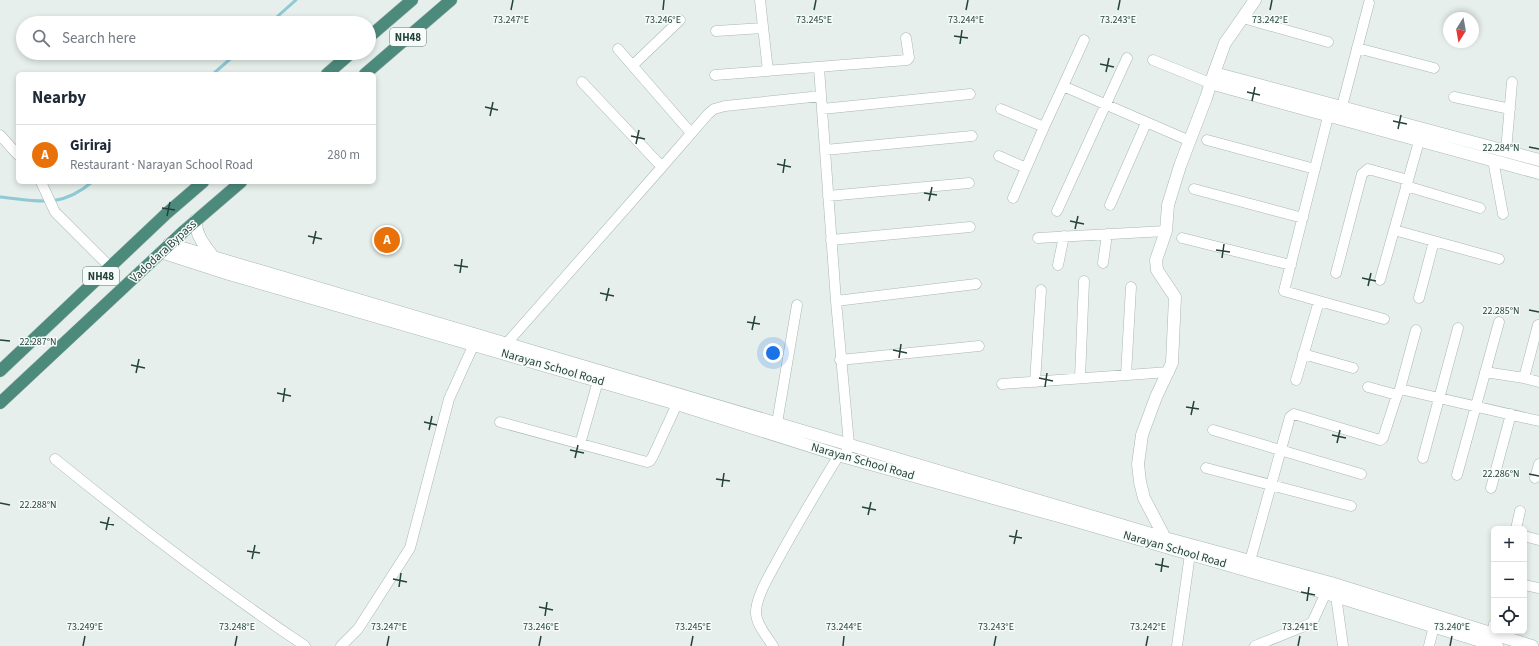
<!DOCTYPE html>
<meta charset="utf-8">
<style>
body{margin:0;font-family:"Source Sans 3",sans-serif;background:#f2f2f3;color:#1f2937}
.controls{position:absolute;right:12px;bottom:12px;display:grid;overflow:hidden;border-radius:6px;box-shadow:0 2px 6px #0003}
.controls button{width:36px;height:36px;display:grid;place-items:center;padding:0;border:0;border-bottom:1px solid #e0e1e3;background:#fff;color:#1f2937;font:20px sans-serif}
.compass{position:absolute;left:1443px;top:12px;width:36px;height:36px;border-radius:50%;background:#fff;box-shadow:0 2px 6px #0003;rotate:191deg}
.you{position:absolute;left:773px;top:353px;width:14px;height:14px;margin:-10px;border:3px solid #fff;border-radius:50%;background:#1a73e8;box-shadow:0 0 0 6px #1a73e833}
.badge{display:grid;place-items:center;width:26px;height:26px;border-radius:50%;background:#7f5249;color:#fff;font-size:13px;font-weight:700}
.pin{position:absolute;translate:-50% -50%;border:2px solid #fff;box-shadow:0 1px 4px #0006}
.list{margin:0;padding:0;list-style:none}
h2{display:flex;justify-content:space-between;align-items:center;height:52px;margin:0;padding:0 16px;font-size:17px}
h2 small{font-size:13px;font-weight:400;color:#747a83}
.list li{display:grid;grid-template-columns:26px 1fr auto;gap:12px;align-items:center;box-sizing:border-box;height:60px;padding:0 16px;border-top:1px solid #e0e1e3}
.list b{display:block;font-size:15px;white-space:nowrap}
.list p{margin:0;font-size:13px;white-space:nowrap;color:#747a83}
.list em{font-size:13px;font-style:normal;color:#747a83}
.icon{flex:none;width:22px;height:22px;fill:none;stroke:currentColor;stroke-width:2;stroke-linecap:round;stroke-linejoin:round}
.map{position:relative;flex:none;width:1539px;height:646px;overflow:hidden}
.search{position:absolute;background:#fff;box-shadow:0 2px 6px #0003;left:16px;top:16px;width:360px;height:44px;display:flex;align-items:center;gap:10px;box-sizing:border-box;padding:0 14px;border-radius:22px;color:#747a83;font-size:15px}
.panel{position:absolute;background:#fff;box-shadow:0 2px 6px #0003;left:16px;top:72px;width:360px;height:112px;border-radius:6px}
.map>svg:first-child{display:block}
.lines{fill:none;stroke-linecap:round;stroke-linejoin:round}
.stream{stroke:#8ec9d4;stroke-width:3}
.minor-casing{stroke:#a8b8b2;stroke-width:11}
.tertiary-casing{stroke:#a8b8b2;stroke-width:13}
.trunk-casing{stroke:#c2cac8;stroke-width:13}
.minor{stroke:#fff;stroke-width:10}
.tertiary{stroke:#fff;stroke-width:12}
.trunk{stroke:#4c8a7c;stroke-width:12}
.ticks{fill:none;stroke:#24423a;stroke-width:1.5}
.labels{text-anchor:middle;stroke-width:3;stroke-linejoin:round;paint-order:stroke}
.shield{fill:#f7fbf9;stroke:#637a73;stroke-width:1}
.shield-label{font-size:11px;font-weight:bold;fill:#24423a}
.street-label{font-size:12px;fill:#24423a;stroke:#f7fbf9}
.ticks-label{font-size:10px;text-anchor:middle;fill:#24423a;stroke:#f7fbf9;stroke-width:3;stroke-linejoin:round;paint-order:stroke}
</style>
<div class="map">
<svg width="1539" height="646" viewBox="0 0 1539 646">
<rect width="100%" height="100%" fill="#e6efeb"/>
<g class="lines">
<!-- stream -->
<path class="stream" d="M 270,23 L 296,0
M 213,74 L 237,53
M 0,197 C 38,201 60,209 92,182"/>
<defs>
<path id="minor" d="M 760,0 L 768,71
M 1243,18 L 1328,42
M 716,31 L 763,28
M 1357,48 L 1434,68
M 618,49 L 691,133
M 1153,60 L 1210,83
M 633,65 L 680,20
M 819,68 L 836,301 L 849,444 L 845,457
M 715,75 L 907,60 L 909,58 L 906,38
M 582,82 L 662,167
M 1063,86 L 1084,40
M 1454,97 L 1510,109
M 822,109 L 970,94
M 1001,109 L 1044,127
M 1340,114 L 1369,3
M 0,135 L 18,155
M 1207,140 L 1315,169
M 825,150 L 972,136
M 1506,151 L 1512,82
M 999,156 L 1026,168
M 1493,160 L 1503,214
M 41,182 L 55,212 L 110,267
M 1406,186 L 1480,208
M 1194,189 L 1303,218
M 828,196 L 969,183
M 1013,198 L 1044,127 L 1063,86 L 1190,141
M 1110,205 L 1146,123
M 1057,211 L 1127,58
M 1394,230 L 1499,259
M 1038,238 L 1166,231
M 1182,238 L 1291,265
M 831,240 L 970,227
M 1103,263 L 1107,234
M 1058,265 L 1064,236
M 1336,273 L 1362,174 L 1368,169 L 1408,180
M 1380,280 L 1421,134
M 1419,298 L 1434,241
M 836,301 L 976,284
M 1319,301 L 1384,319
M 507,343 L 662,167 L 708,114 L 714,109 L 725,106 L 821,96
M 1303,354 L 1353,368
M 840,360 L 979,346
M 1485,372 L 1524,378 L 1539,382
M 1126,375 L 1131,287
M 1080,378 L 1084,281
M 1524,378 L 1538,325
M 1296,380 L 1319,301 L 1284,291 L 1330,109
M 1035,382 L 1041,290
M 1002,384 L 1169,372
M 1368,387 L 1397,395
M 1400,389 L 1416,330
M 500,422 L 647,462 L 650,461 L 653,456 L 677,404
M 777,423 L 797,305
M 1213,430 L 1361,474
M 580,444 L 598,381
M 1423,458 L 1458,328
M 55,459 C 136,525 219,588 305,646
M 1206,468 L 1351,506
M 1457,475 L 1499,322
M 1535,478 L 1539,464
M 1491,488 L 1511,414
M 1516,529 L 1520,511
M 1524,536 L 1539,540
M 1250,561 L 1290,417 L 1294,414 L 1380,440 L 1383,438 L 1397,395 L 1400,389 L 1539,421
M 1524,585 L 1539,588
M 1336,596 L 1343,646
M 1492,634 L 1494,624
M 341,646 L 358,629 L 410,548 L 449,399 L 474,344
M 773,646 C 767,637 757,625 756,614 C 755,599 769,576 776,563 C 796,526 817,491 839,455
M 1177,646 L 1191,547
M 1255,646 L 1312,623 L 1329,586
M 1429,646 L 1434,626"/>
<path id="tertiary" d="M 1214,73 L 1539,160
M 1210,83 L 1539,173
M 196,220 C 195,235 205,246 214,258
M 169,244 L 1165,538 L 1331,583 L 1532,646
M 161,252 L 229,274 L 677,404 L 845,457 L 1069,519 L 1325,593 L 1497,646
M 1165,538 L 1144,498 L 1140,482 L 1138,464 L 1142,435 L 1156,397 L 1172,363 L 1175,297 L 1157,270 L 1156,260 L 1166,231 L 1168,205 L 1180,166 L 1206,98 L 1214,73 L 1225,43 L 1255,0"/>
<path id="trunk" d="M 369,37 L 412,0
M 327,74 L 351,53
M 365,74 L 451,0
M 0,371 L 167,213 L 203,182
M 0,403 L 184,231 L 241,182"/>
</defs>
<!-- minor casing -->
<use href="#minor" class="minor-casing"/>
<!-- tertiary casing -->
<use href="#tertiary" class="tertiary-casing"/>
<!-- trunk casing -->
<use href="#trunk" class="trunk-casing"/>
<!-- minor -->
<use href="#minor" class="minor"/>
<!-- tertiary -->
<use href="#tertiary" class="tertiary"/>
<!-- trunk -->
<use href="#trunk" class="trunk"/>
</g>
<!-- ticks -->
<path class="ticks" d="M 511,10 L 513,0M 663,10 L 664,0M 814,10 L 816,0M 966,10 L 968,0M 1118,10 L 1120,0M 1270,10 L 1272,0M 954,36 L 968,38M 960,44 L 962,30M 1100,64 L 1114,67M 1106,72 L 1109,58M 1247,92 L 1260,95M 1252,101 L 1255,87M 485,107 L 498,110M 490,116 L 493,102M 1393,121 L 1407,124M 1398,129 L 1401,115M 631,136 L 645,139M 636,144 L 639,130M 1529,147 L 1539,149M 777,164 L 791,167M 783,173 L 785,159M 924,193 L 937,195M 929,201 L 932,187M 162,208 L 175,210M 167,216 L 170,202M 1070,221 L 1084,224M 1075,229 L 1078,216M 308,236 L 322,239M 313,244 L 316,231M 1216,250 L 1230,252M 1222,258 L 1224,244M 454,265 L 468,267M 460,273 L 462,259M 1362,278 L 1376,281M 1368,286 L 1371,273M 600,293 L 614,296M 606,301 L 609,288M 1529,310 L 1539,312M 747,322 L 760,324M 752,330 L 755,316M 0,340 L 10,341M 893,350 L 907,353M 899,358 L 901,344M 131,365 L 145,368M 136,373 L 139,359M 1039,378 L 1053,381M 1045,387 L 1047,373M 277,393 L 291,396M 283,402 L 285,388M 1186,407 L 1199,409M 1191,415 L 1194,401M 424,422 L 437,425M 429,430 L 432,416M 1332,435 L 1346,438M 1337,443 L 1340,430M 570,450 L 584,453M 575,458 L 578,445M 1529,474 L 1539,476M 716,479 L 730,481M 722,487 L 724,473M 0,503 L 10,505M 862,507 L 876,510M 868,515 L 871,502M 100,522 L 114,525M 106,530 L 109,517M 1009,536 L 1022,538M 1014,544 L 1017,530M 247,551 L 260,553M 252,559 L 255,545M 1155,564 L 1169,567M 1161,572 L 1163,558M 393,579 L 407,582M 399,587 L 401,573M 1301,592 L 1315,595M 1307,601 L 1309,587M 539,607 L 553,610M 545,616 L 547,602M 83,646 L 85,636M 235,646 L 237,636M 387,646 L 389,636M 539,646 L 541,636M 691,646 L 693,636M 843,646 L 844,636M 994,646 L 996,636M 1146,646 L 1148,636M 1298,646 L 1300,636M 1450,646 L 1452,636"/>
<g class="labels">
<!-- shield labels -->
<g class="shield">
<rect x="390" y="28" width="36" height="18" rx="3"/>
<rect x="83" y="267" width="36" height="18" rx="3"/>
</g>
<g class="shield-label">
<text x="408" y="41">NH48</text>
<text x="101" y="280">NH48</text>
</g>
<!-- street labels -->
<g class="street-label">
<text transform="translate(163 251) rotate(-43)" y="4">Vadodara Bypass</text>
<text transform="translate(553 367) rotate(16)" y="4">Narayan School Road</text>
<text transform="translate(863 461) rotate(16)" y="4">Narayan School Road</text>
<text transform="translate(1175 549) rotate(16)" y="4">Narayan School Road</text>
</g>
</g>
<g class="ticks-label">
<text x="511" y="23">73.247°E</text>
<text x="663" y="23">73.246°E</text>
<text x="814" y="23">73.245°E</text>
<text x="966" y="23">73.244°E</text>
<text x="1118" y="23">73.243°E</text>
<text x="1270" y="23">73.242°E</text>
<text x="1501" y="151">22.284°N</text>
<text x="1501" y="314">22.285°N</text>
<text x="38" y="345">22.287°N</text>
<text x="1501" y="477">22.286°N</text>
<text x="38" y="508">22.288°N</text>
<text x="85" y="630">73.249°E</text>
<text x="237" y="630">73.248°E</text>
<text x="389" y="630">73.247°E</text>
<text x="541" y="630">73.246°E</text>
<text x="693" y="630">73.245°E</text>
<text x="844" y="630">73.244°E</text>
<text x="996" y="630">73.243°E</text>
<text x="1148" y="630">73.242°E</text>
<text x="1300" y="630">73.241°E</text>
<text x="1452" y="630">73.240°E</text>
</g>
</svg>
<div class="controls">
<button>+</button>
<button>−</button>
<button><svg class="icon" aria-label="locate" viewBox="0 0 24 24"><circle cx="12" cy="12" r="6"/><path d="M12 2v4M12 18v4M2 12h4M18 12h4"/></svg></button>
</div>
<svg class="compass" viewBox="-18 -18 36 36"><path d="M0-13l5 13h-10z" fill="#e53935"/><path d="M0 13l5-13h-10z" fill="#747a83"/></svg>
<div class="you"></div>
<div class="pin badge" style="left:387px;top:240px;background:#e8710a">A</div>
<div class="search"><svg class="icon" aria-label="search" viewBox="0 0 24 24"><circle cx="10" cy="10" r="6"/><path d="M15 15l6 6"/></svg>Search here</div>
<section class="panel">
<h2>Nearby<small></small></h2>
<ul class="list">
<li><span class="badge" style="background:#e8710a">A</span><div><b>Giriraj</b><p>Restaurant · Narayan School Road</p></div><em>280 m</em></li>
</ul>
</section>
</div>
